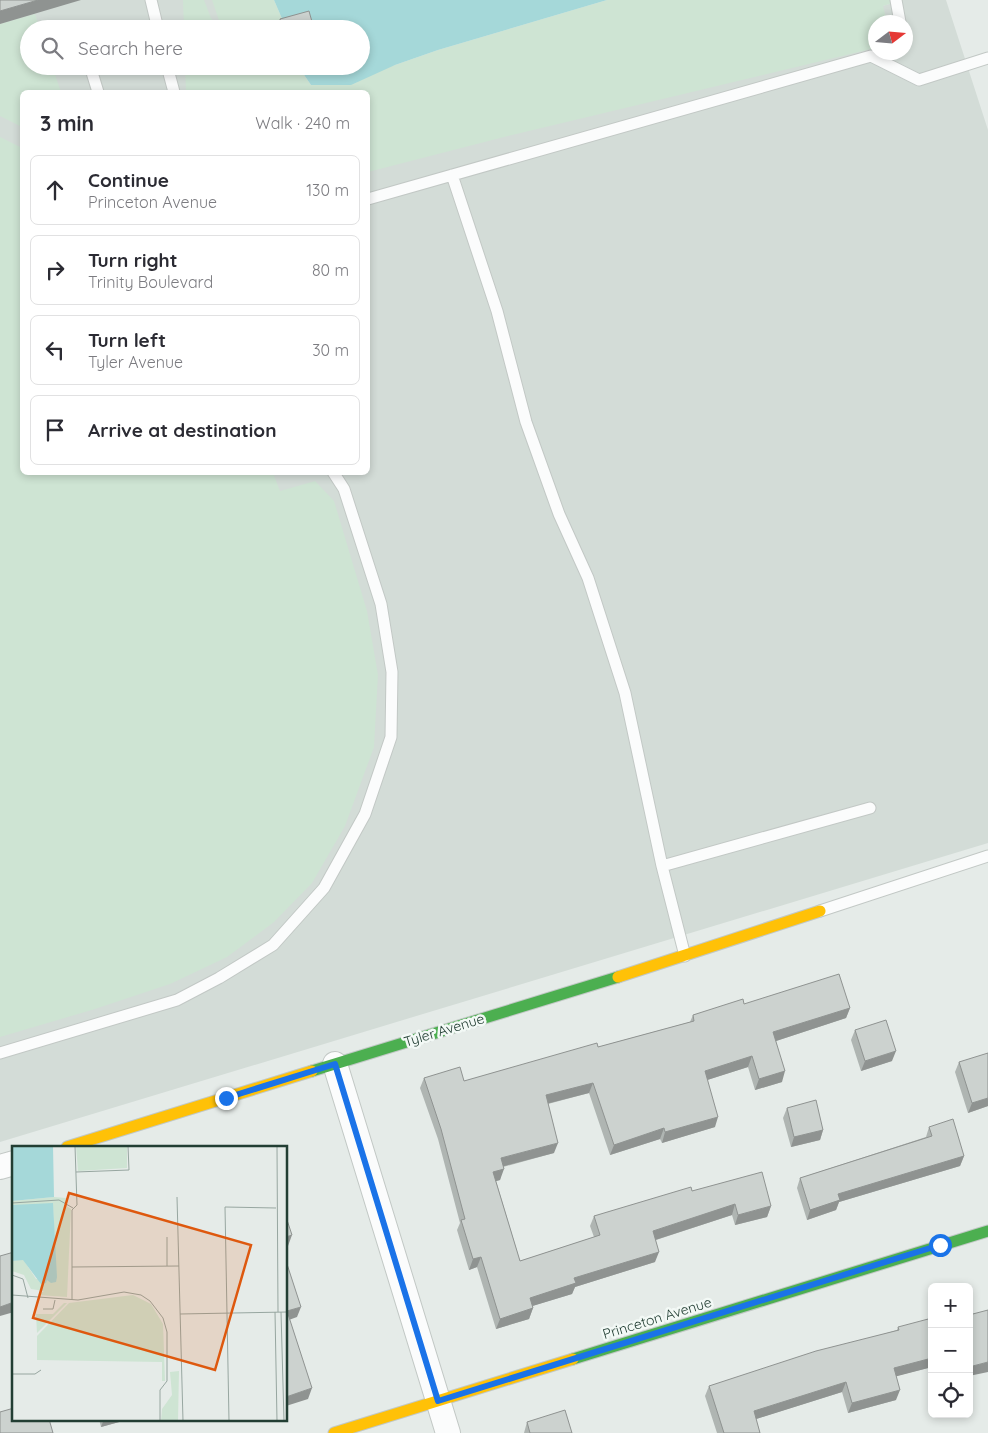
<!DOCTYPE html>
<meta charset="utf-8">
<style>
body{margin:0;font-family:Quicksand,sans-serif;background:#f2f2f3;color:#2b2b33}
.controls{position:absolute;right:15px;bottom:15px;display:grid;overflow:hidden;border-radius:8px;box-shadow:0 2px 8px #0003}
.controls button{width:45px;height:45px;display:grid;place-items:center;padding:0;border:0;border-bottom:1px solid #e1e1e2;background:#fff;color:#2b2b33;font:25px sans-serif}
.compass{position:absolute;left:868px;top:15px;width:45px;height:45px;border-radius:50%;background:#fff;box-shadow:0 2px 8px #0003;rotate:74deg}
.stop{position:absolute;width:15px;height:15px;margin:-11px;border:4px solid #1a73e8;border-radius:50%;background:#fff}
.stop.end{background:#1a73e8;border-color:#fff;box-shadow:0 1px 5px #0008}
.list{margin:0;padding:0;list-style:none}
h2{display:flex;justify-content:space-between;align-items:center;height:65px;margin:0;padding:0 20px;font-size:21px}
h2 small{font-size:16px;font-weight:400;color:#7c7c81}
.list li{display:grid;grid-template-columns:32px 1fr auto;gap:15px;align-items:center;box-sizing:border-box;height:70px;margin:0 10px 10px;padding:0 10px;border:1px solid #e1e1e2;border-radius:8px}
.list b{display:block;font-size:19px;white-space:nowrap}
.list p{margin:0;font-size:16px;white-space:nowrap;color:#7c7c81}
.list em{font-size:16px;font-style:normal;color:#7c7c81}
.icon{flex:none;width:28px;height:28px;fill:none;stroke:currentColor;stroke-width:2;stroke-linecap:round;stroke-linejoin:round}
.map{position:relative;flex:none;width:988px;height:1433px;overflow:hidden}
.search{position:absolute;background:#fff;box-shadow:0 2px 8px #0003;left:20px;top:20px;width:350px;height:55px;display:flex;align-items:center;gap:12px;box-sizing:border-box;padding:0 18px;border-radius:28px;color:#7c7c81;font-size:19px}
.panel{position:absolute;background:#fff;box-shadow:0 2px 8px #0003;left:20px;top:90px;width:350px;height:385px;border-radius:8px}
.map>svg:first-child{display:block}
.built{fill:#d3dcd7;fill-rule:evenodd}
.green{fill:#cee4d3}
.water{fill:#a5d8d9}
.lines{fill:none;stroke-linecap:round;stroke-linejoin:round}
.lane-casing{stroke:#c2c8c5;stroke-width:13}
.street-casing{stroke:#c2c8c5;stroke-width:26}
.fast-casing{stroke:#c1c8c5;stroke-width:13}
.slow-casing{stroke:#c1c8c5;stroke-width:13}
.lane{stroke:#fbfcfc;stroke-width:11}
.street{stroke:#fbfcfc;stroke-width:24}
.fast{stroke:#4caf50;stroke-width:11}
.slow{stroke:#ffc107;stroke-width:11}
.wall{fill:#afb5b2}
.shaded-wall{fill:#8f9391}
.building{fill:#ccd2cf;stroke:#8f9391}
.route{stroke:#1a73e8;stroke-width:6}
.labels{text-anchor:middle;stroke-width:5;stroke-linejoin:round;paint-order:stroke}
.street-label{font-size:14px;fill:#223e33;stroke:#f3f9f6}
.inset-road{fill:none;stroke:#97a6a0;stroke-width:1}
.view{fill:#de580e;fill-opacity:0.15;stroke:#de580e;stroke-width:2.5}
.inset-edge{fill:none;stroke:#223e33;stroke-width:2.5}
</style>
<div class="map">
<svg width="988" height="1433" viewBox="0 0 988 1433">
<rect width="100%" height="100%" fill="#e5ebe8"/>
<!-- built -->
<path class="built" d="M 0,0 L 236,0 L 247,29 L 29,29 L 29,66 L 262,66 L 273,92 L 22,92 L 22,472 L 368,472 L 368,155 L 903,0 L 946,0 L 988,130 L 988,843 L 0,1142 ZM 876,22 L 906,22 L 906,52 L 876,52 Z"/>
<!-- green -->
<path class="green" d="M 183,0 L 204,0 L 211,18 L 219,29 L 184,29 Z
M 212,0 L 274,0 L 283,21 L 313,29 L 222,29 Z
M 607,0 L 903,0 L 883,6 L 887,22 L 876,22 L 875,46 L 871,49 L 504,137 L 368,172 L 368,92 L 186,92 L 185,66 L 298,66 L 311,85 L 395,65 L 438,50 Z
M 35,14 L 40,29 L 29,29 L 29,66 L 52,66 L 61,92 L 22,92 L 22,127 L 0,116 L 0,24 Z
M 0,137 L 22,148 L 22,472 L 273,473 L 280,491 L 315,481 L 334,501 L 367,611 L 378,675 L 374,747 L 345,826 L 312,883 L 274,922 L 227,957 L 170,984 L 95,1009 L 0,1037 Z"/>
<!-- water -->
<path class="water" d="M 274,0 L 607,0 L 438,50 L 395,65 L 351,85 L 311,85 L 298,66 L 361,66 L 361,29 L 313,29 L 283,21 Z"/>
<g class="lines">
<defs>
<path id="lane" d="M 151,0 L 158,29
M 896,0 L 900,22
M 90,66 L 98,92
M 167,66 L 174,92
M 452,175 L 497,311 L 526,422 L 559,514 L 588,578 L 625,693 L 662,866 L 685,956
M 368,199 L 871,56 L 919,80 L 988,58
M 662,866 L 870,808
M 820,911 L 988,856
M 0,1053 L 177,1000 L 219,978 L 273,945 L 324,888 L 365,814 L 391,737 L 392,672 L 381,604 L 344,489 L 333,472"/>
<path id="street" d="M 335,1064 L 448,1433
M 0,1167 L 14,1163"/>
<path id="fast" d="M 312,1071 L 618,977
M 573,1359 L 988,1231"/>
<path id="slow" d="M 618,977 L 820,911
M 67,1147 L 312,1071
M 334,1433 L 573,1359"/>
</defs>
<!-- lane casing -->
<use href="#lane" class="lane-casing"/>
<!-- street casing -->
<use href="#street" class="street-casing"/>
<!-- fast casing -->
<use href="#fast" class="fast-casing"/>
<!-- slow casing -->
<use href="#slow" class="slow-casing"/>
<!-- lane -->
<use href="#lane" class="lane"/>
<!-- street -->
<use href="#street" class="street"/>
<!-- fast -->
<use href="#fast" class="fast"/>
<!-- slow -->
<use href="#slow" class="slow"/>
</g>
<!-- wall -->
<path class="wall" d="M 280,19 L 314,29 L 279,29 L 278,24 Z
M 744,1004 L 850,1008 L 846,1018 L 776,1041 L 782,1082 L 755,1090 L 748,1067 L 707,1080 L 715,1127 L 662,1143 L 660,1139 L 610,1155 L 589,1093 L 548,1104 L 554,1153 L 503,1167 L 500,1180 L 496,1181 L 520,1261 L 594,1237 L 590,1226 L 594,1216 L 692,1191 L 771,1206 L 767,1217 L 735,1225 L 732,1215 L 656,1240 L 655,1262 L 575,1287 L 572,1294 L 532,1306 L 533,1308 L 529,1319 L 496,1329 L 477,1267 L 469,1270 L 457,1230 L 460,1223 L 438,1139 L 420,1088 L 424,1078 L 464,1081 L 598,1047 L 690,1022 L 693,1015 Z
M 855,1030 L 892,1061 L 861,1071 L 851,1040 Z
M 959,1062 L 988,1106 L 968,1113 L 955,1072 Z
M 787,1108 L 823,1130 L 820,1140 L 791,1147 L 783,1118 Z
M 929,1127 L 964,1156 L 960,1166 L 839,1202 L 836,1210 L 807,1220 L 797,1188 L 800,1178 L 926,1137 Z
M 898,1327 L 932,1367 L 896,1376 L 896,1400 L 848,1413 L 842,1392 L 756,1419 L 760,1433 L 717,1433 L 705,1396 L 709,1386 L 897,1330 Z
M 99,1419 L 130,1419 L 101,1427 Z
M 527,1422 L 572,1433 L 524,1433 Z"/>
<!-- shaded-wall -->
<path class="shaded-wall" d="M 38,0 L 81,0 L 0,24 L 0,11 Z
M 850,1008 L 846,1018 L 770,1043 L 773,1032 Z
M 896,1051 L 892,1061 L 861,1071 L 865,1061 Z
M 752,1056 L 748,1067 L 701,1082 L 705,1071 Z
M 785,1071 L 782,1082 L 755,1090 L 759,1079 Z
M 593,1083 L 589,1093 L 542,1105 L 546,1095 Z
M 988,1098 L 988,1106 L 968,1113 L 972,1103 Z
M 718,1117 L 715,1127 L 662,1143 L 665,1132 Z
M 664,1128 L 660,1139 L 610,1155 L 614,1145 Z
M 823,1130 L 820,1140 L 791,1147 L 794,1137 Z
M 558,1143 L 554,1153 L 497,1168 L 501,1158 Z
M 964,1156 L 960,1166 L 839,1202 L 836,1210 L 807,1220 L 810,1210 L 838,1194 Z
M 504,1169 L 500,1180 L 489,1183 L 493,1172 Z
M 735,1204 L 732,1215 L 649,1242 L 653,1231 Z
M 771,1206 L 767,1217 L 735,1225 L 738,1215 Z
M 292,1235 L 288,1246 L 286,1247 L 286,1237 Z
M 659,1252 L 655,1262 L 575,1287 L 572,1294 L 526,1308 L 530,1298 L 574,1278 Z
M 481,1257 L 477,1267 L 469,1270 L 473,1259 Z
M 14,1302 L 14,1312 L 0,1316 L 0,1307 Z
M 301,1307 L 297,1317 L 286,1321 L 287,1311 Z
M 533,1308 L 529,1319 L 496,1329 L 500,1319 Z
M 932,1358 L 932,1367 L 890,1378 L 894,1368 Z
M 988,1362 L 988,1372 L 969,1376 L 969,1367 Z
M 846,1382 L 842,1392 L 750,1421 L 754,1411 Z
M 312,1388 L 308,1399 L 286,1406 L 286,1397 Z
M 900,1390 L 896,1400 L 848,1413 L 852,1403 Z
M 104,1419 L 130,1419 L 101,1427 Z"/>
<!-- building -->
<path class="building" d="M 0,0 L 38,0 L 0,11 Z
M 309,11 L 314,29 L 282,29 L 280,19 Z
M 839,974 L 850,1008 L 773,1032 L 785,1071 L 759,1079 L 752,1056 L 705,1071 L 718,1117 L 665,1132 L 664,1128 L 614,1145 L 593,1083 L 546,1095 L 558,1143 L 501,1158 L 504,1169 L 493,1172 L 520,1261 L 600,1235 L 594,1216 L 691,1187 L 692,1191 L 762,1172 L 771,1206 L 738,1215 L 735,1204 L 653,1231 L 659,1252 L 574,1278 L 576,1283 L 530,1298 L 533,1308 L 500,1319 L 481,1257 L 473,1259 L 461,1220 L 465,1219 L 441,1129 L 424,1078 L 460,1067 L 464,1081 L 597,1043 L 598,1047 L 694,1021 L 693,1015 L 743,999 L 744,1004 Z
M 886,1020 L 896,1051 L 865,1061 L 855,1030 Z
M 988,1053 L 988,1098 L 972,1103 L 959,1062 Z
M 816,1100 L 823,1130 L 794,1137 L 787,1108 Z
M 953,1119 L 964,1156 L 838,1194 L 840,1200 L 810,1210 L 800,1178 L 932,1136 L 929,1127 Z
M 286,1217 L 292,1235 L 286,1237 Z
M 14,1252 L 14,1302 L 0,1307 L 0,1256 Z
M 286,1261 L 301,1307 L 287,1311 L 312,1388 L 286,1397 Z
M 988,1310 L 988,1362 L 969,1367 L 969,1315 Z
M 932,1318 L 932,1358 L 894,1368 L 900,1390 L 852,1403 L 846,1382 L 754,1411 L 760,1433 L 724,1433 L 709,1386 L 816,1351 L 899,1330 L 898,1327 Z
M 14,1408 L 14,1419 L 49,1419 L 53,1433 L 0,1433 L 0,1412 Z
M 565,1410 L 572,1433 L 530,1433 L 527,1422 Z"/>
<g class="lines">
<!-- route -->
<path class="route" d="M 226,1098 L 335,1064 L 438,1401 L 940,1245"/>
</g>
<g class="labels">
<!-- street labels -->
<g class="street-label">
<text transform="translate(444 1030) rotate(-17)" y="5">Tyler Avenue</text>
<text transform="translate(657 1318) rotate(-17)" y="5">Princeton Avenue</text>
</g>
</g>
<!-- overview -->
<g transform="translate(12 1146)">
<rect width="275" height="275" fill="#e5ebe8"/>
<path d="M 64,0 L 115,0 L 115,22 L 66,25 ZM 42,51 L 54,52 L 54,60 L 59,63 L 55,151 L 26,149 L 32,145 L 19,143 L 12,129 L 0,125 L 0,115 L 11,113 L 24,133 L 38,133 L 44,124 L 41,61 L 0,59 L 0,55 ZM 121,149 L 139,158 L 151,178 L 153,235 L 150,235 L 150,216 L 25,214 L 25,190 L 57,157 ZM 52,157 L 55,157 L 25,187 L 24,168 L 41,168 ZM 167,225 L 166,275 L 149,275 L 150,263 L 160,249 L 158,226 Z" fill="#cee4d3"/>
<path d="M 0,0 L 41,0 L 42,51 L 0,55 ZM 41,57 L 45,131 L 44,136 L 39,137 L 35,134 L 34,137 L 29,138 L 11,114 L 0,115 L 0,59 Z" fill="#a5d8d9"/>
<path class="inset-road" d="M 265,0 L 266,166M 64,26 L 117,24 L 116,0M 165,51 L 171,275M 0,57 L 47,54 L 61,62M 155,120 L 155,91M 60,121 L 167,120M 0,129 L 11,133 L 16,152M 0,149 L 66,154 L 112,146 L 129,149 L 138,155 L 151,172 L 155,186 L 155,235 L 148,244 L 148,275M 60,154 L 60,64 L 65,59 L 63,0M 31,163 L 41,163 L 43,154M 263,166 L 265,275M 269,166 L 272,275M 168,168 L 275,166M 0,228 L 23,228 L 29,224M 217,275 L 213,61 L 264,62"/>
<path class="view" d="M 57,47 L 239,99 L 203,224 L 21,172 Z"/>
<rect width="275" height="275" class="inset-edge"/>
</g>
</svg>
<div class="controls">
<button>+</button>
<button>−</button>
<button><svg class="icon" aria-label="locate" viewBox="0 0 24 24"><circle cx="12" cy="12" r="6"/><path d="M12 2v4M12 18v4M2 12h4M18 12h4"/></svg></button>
</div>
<svg class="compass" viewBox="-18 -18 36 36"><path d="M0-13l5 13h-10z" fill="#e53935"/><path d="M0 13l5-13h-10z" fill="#7c7c81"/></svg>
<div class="stop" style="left:940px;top:1245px"></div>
<div class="stop end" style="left:226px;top:1098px"></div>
<div class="search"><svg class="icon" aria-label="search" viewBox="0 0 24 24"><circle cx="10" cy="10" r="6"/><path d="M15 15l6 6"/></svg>Search here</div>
<section class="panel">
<h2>3 min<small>Walk · 240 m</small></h2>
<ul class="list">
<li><svg class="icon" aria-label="ahead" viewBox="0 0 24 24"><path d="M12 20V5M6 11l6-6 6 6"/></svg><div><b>Continue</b><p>Princeton Avenue</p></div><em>130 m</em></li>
<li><svg class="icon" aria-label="right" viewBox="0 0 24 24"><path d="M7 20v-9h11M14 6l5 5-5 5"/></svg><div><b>Turn right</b><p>Trinity Boulevard</p></div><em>80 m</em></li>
<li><svg class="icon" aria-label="left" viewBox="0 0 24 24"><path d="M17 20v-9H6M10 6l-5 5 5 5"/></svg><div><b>Turn left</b><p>Tyler Avenue</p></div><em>30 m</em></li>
<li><svg class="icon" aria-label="arrive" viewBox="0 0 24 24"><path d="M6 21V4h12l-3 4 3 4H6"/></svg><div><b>Arrive at destination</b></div></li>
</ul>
</section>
</div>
